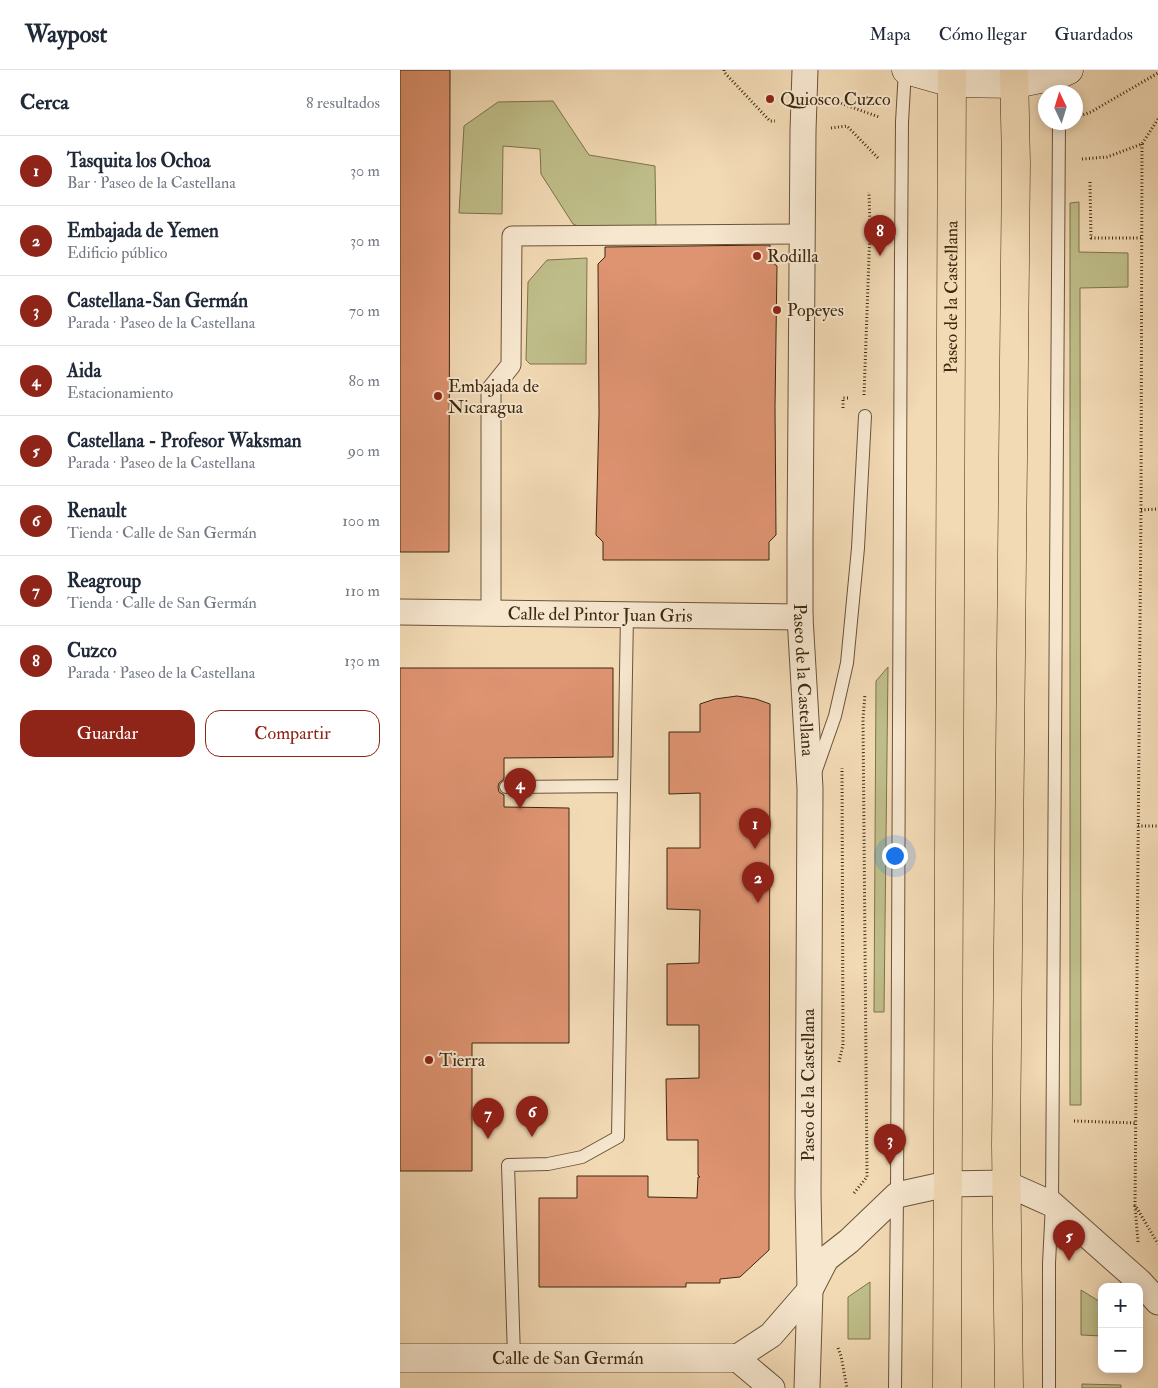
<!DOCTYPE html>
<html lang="es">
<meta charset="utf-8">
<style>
body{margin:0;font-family:"IM FELL Double Pica",serif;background:#f6f6f7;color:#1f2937}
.controls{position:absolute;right:15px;bottom:15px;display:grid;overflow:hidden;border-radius:10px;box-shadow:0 2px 12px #0003}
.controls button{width:45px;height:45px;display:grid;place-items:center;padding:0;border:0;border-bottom:1px solid #e0e1e3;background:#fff;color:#1f2937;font:25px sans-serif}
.compass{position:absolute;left:638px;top:15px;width:45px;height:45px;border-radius:50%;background:#fff;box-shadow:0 2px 12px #0003;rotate:356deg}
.you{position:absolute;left:494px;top:785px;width:18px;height:18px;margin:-12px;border:4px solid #fff;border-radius:50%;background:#1a73e8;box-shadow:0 0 0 8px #1a73e833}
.badge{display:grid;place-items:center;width:32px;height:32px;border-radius:50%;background:#8f2418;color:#fff;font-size:16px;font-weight:700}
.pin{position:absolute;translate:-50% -41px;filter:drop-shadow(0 1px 2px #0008)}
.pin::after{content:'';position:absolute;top:26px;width:18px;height:15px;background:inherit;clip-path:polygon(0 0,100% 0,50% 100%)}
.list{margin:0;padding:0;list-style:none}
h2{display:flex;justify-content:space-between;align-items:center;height:65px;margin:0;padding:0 20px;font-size:21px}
h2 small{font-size:16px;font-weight:400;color:#747a83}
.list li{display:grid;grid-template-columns:32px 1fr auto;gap:15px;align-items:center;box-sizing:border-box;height:70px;padding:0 20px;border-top:1px solid #e0e1e3}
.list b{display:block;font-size:19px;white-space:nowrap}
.list p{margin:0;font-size:16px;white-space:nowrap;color:#747a83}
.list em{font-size:16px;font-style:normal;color:#747a83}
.actions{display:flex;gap:10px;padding:15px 20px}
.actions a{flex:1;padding:11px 0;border:1px solid #8f2418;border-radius:15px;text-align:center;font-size:18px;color:#8f2418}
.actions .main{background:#8f2418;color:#fff}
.map{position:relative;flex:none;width:758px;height:1318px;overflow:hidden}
header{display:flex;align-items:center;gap:30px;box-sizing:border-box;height:70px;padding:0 25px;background:#fff;border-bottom:1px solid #e0e1e3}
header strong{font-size:24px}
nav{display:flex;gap:28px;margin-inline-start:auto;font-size:18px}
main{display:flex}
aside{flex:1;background:#fff}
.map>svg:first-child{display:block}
.green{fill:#bfbe8a;stroke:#7e734c}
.building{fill:#de9371;stroke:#3c280e}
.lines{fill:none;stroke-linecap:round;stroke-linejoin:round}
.service-casing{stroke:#6a5438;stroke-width:14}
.pedestrian-casing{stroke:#6a5438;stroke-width:21}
.minor-casing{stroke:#6a5438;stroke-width:27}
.tertiary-casing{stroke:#6a5438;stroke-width:29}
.secondary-casing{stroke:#3c280e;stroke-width:29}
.trunk-casing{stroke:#3c280e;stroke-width:29}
.path{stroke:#3c280e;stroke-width:3;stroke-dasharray:1 2.5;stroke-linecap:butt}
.service{stroke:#f7e7cf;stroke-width:12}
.pedestrian{stroke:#f7e7cf;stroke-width:19}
.minor{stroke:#f7e7cf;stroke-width:25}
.tertiary{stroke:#f7e7cf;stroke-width:28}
.secondary{stroke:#f7e7cf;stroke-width:28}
.trunk{stroke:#f2dab5;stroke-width:28}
.poi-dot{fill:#8f2418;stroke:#f7e7cf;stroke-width:2}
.labels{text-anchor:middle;stroke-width:4;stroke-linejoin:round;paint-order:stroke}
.poi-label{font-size:18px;fill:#3c280e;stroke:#f7e7cf;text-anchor:start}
.street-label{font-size:18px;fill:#3c280e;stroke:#f7e7cf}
</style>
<header>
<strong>Waypost</strong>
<nav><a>Mapa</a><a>Cómo llegar</a><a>Guardados</a></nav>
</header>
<main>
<aside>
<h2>Cerca<small>8 resultados</small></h2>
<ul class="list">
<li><span class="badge">1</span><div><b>Tasquita los Ochoa</b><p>Bar · Paseo de la Castellana</p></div><em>30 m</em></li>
<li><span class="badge">2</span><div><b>Embajada de Yemen</b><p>Edificio público</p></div><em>30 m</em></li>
<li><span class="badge">3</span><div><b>Castellana-San Germán</b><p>Parada · Paseo de la Castellana</p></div><em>70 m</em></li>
<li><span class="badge">4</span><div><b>Aida</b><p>Estacionamiento</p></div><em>80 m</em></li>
<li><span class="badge">5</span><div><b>Castellana - Profesor Waksman</b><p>Parada · Paseo de la Castellana</p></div><em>90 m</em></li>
<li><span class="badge">6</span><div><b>Renault</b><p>Tienda · Calle de San Germán</p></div><em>100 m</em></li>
<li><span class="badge">7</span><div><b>Reagroup</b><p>Tienda · Calle de San Germán</p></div><em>110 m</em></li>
<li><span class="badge">8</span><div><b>Cuzco</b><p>Parada · Paseo de la Castellana</p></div><em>130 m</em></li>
</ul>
<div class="actions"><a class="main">Guardar</a><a>Compartir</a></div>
</aside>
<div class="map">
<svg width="758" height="1318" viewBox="0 0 758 1318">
<rect width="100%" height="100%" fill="#f2dab5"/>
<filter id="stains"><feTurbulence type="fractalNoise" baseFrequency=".004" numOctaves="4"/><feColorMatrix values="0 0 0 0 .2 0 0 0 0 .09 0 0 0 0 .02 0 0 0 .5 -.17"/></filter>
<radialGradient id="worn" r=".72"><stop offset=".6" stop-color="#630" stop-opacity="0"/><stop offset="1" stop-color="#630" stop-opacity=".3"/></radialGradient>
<!-- green -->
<path class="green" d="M 153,31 L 189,85 L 255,96 L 256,160 L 188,160 L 173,154 L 141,104 L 140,79 L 103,76 L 102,144 L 59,143 L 64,56 L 98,32 Z
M 679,132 L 679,182 L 728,183 L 728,217 L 680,218 L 681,1035 L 670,1035 L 670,133 Z
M 187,188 L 186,294 L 130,294 L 126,290 L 128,212 L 147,190 Z
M 488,597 L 484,942 L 474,942 L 476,611 Z
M 470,1212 L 470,1269 L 448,1269 L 448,1227 Z
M 681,1220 L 702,1233 L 702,1266 L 681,1265 Z
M 682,1314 L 721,1315 L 721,1318 L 682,1318 Z"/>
<!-- building -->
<path class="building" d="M 0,0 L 50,0 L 49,482 L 0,482 Z
M 370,175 L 369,190 L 377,196 L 375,337 L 376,465 L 369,472 L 369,490 L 203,490 L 203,472 L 196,465 L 199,344 L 198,194 L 205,187 L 205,177 Z
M 0,598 L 213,598 L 213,687 L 104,688 L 104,709 L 99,713 L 98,717 L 99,722 L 104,725 L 104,737 L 169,738 L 169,973 L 72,973 L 72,1101 L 0,1101 Z
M 337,626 L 356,629 L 370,634 L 369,1180 L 340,1207 L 320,1209 L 320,1213 L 286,1213 L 286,1217 L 139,1217 L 139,1128 L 177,1128 L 177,1106 L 248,1106 L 248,1127 L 297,1128 L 298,1107 L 300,1107 L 298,1105 L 298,1070 L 267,1070 L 266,1009 L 299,1008 L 299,955 L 267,955 L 267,894 L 299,893 L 300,840 L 267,839 L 267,778 L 300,778 L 300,723 L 269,724 L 269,662 L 300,662 L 300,634 L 315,629 Z"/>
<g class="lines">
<defs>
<path id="service" d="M 415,703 L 435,646 L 447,593 L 458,478 L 465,346
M 106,717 L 224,716
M 114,1287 L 108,1095 L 148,1094 L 182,1087 L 218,1067 L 227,545
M 495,1318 L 497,1125 L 501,186 L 502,52 L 505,0
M 649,1318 L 649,1193 L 652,1134 L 659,52"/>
<path id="pedestrian" d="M 91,544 L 91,320 L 111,295 L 112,166 L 402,164"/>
<g id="minor">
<path id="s1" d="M 405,0 L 403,61 L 400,470 L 400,547 L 410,718 L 408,1124 L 410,1220 L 407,1318"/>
<path id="s2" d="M 0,542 L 400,547"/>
<path d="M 372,1318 L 336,1288 L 371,1265 L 410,1220 L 426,1189 L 449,1171 L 497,1125 L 547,1114 L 605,1113 L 652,1134 L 740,1212 L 758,1232"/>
</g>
<g id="tertiary">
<path id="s3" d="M 0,1288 L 336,1288"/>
</g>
<path id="secondary" d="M 506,0 L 552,13 L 615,14 L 656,6 L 669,0"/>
<g id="trunk">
<path id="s4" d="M 547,1318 L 552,0"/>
<path d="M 609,1318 L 606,1075 L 616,93 L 614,0"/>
</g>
</defs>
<!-- service casing -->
<use href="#service" class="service-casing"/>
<!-- pedestrian casing -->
<use href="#pedestrian" class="pedestrian-casing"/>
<!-- minor casing -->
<use href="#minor" class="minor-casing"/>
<!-- tertiary casing -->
<use href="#tertiary" class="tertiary-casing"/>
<!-- secondary casing -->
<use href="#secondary" class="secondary-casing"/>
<!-- trunk casing -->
<use href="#trunk" class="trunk-casing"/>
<!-- path -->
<path class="path" d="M 324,0 L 324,2 L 370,51 L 375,51
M 432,28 L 440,33 L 479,47
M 680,46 L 691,42 L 758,3
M 431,58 L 447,56 L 479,89
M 742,74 L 741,440 L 735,1135 L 758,1174
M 682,89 L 707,87 L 742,74 L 758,49
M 690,112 L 691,168 L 742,168
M 464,325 L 470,159 L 469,122
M 443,338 L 443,328 L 450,328
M 741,440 L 758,439
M 738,756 L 758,756
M 439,992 L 443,975 L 442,698
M 674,1051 L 736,1053
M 454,1123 L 467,1107 L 463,649 L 465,624
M 735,1136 L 738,1172
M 438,1278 L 441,1286 L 447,1318"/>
<!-- service -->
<use href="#service" class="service"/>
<!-- pedestrian -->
<use href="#pedestrian" class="pedestrian"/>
<!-- minor -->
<use href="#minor" class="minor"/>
<!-- tertiary -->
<use href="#tertiary" class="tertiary"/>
<!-- secondary -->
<use href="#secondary" class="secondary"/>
<!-- trunk -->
<use href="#trunk" class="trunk"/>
</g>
<!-- markers -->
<g class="poi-dot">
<circle cx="370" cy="29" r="5"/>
<circle cx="357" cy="186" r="5"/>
<circle cx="377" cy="240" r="5"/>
<circle cx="38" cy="326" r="5"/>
<circle cx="29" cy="990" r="5"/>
</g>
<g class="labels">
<!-- poi labels -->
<g class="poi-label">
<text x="380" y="35">Quiosco Cuzco</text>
<text x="367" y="192">Rodilla</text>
<text x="387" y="246">Popeyes</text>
<text x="48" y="322">Embajada de<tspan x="48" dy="21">Nicaragua</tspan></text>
<text x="39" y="996">Tierra</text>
</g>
<!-- street labels -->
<g class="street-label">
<text dy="6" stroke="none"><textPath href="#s4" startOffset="1091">Paseo de la Castellana</textPath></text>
<text dy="6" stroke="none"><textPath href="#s2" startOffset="200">Calle del Pintor Juan Gris</textPath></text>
<text dy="6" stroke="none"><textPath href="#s1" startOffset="610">Paseo de la Castellana</textPath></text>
<text transform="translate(408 1015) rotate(-90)" y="6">Paseo de la Castellana</text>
<text dy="6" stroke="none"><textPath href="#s3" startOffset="168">Calle de San Germán</textPath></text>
</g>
</g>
<rect width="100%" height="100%" filter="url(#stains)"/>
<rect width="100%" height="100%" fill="url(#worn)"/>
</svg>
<div class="controls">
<button>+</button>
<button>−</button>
</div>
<svg class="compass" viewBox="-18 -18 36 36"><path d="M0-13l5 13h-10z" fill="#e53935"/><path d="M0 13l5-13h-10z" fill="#747a83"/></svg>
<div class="you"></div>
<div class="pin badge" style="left:355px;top:779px">1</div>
<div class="pin badge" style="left:358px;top:833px">2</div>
<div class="pin badge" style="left:490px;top:1095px">3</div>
<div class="pin badge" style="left:120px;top:739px">4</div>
<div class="pin badge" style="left:669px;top:1191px">5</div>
<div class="pin badge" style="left:132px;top:1067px">6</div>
<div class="pin badge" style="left:88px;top:1069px">7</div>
<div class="pin badge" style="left:480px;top:186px">8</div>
</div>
</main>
